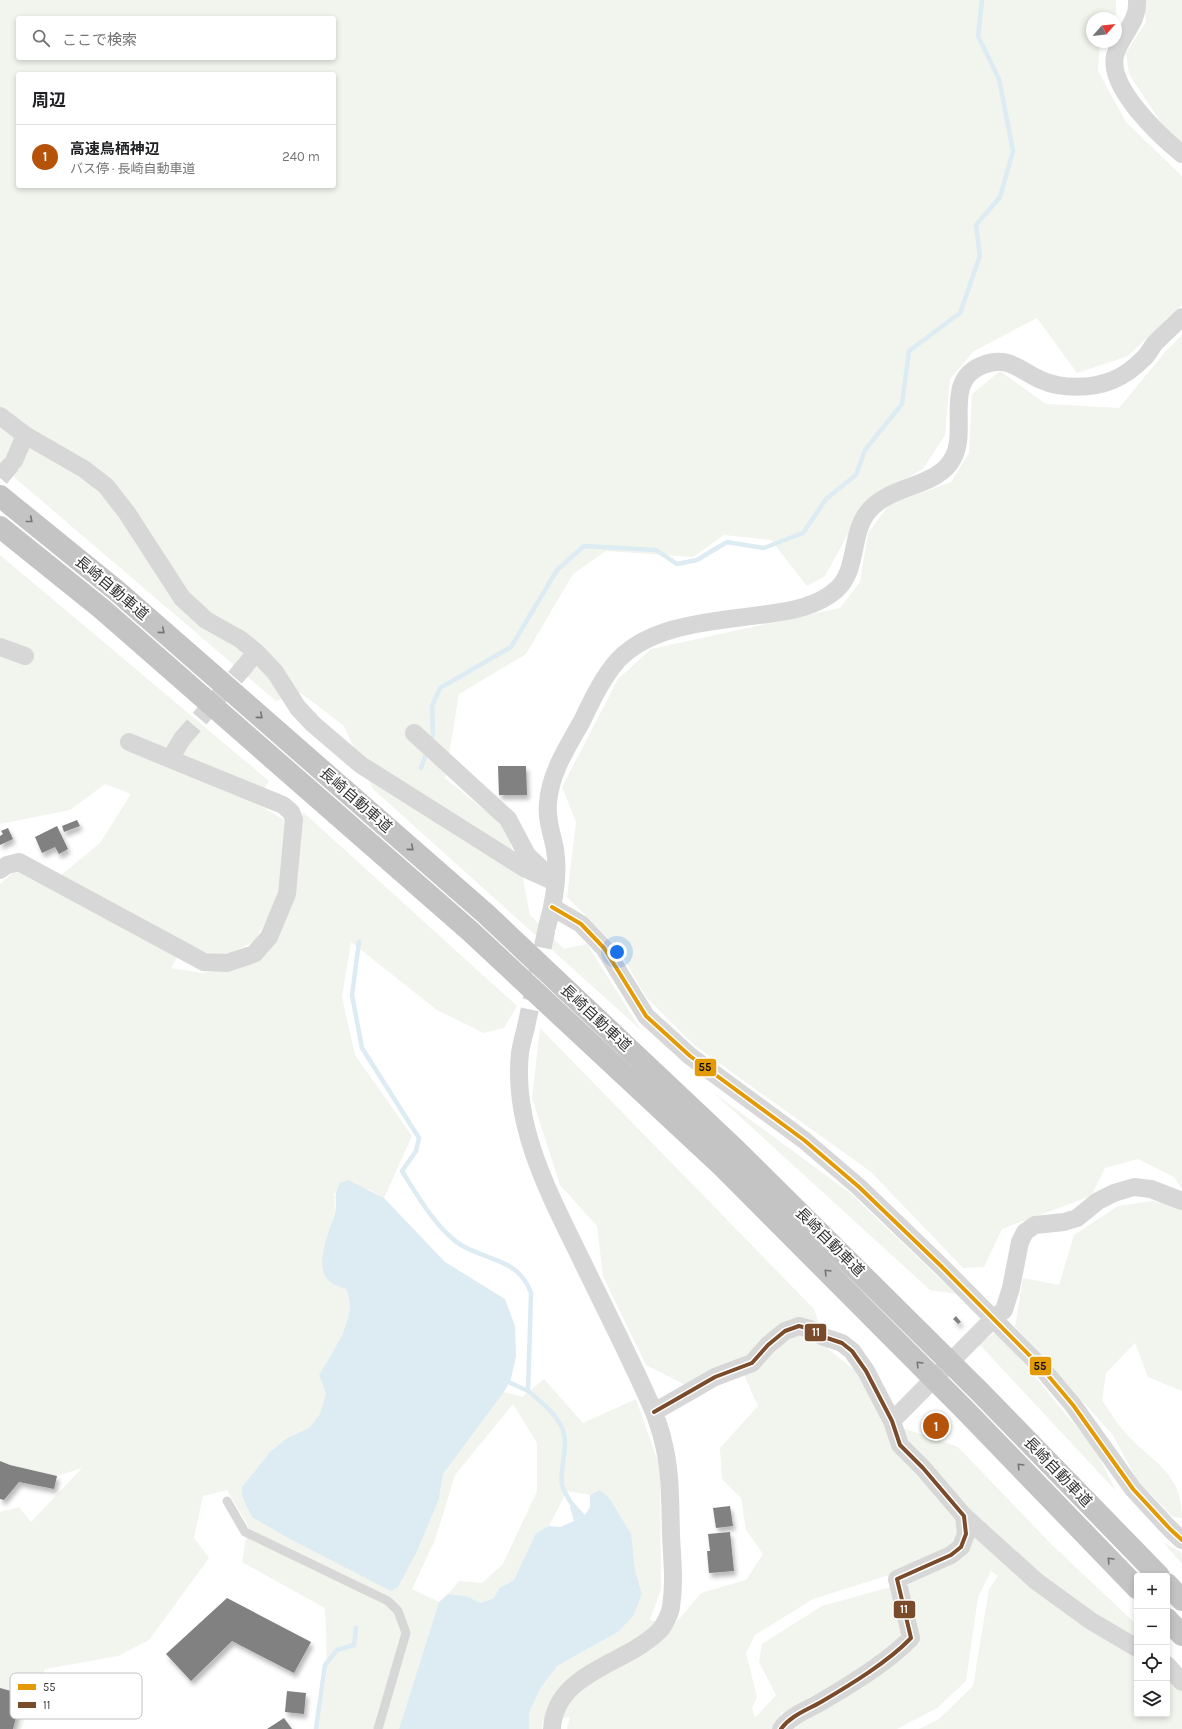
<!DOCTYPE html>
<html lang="ja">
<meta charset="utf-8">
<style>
body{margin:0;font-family:Karla,"Noto Sans JP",sans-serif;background:#f6f6f6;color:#202124}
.controls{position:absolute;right:12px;bottom:12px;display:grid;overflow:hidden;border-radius:4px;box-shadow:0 2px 6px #0003}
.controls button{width:36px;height:36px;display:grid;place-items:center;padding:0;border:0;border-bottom:1px solid #e0e0e0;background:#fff;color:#202124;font:20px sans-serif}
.compass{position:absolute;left:1086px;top:12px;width:36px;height:36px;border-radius:50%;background:#fff;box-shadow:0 2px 6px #0003;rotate:63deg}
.you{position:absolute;left:617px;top:952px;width:14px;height:14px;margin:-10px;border:3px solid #fff;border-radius:50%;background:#1a73e8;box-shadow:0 0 0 6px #1a73e833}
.badge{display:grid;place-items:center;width:26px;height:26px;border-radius:50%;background:#b45309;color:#fff;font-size:13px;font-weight:700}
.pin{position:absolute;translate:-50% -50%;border:2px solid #fff;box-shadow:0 1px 4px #0006}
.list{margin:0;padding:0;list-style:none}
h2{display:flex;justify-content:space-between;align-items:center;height:52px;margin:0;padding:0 16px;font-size:17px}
h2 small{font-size:13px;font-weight:400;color:#757577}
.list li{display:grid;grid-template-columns:26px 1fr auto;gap:12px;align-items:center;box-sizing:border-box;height:64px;padding:0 16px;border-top:1px solid #e0e0e0}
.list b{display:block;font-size:15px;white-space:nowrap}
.list p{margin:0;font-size:13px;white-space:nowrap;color:#757577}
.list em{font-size:13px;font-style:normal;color:#757577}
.icon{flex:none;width:22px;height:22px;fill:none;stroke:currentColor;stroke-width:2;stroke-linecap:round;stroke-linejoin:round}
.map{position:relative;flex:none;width:1182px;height:1729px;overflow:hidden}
.search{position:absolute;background:#fff;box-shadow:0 2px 6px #0003;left:16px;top:16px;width:320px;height:44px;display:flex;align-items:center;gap:10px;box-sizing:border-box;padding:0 14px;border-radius:4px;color:#757577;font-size:15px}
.panel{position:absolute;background:#fff;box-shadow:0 2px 6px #0003;left:16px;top:72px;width:320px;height:116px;border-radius:4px}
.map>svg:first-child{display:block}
.green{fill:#f1f5ed;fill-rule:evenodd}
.water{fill:#ddebf3}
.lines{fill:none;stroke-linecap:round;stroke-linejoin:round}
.stream{stroke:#ddebf3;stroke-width:4.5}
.building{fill:#818181;filter:url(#shadow)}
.street-tunnel{stroke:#d6d6d6;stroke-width:18;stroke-dasharray:18 9;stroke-linecap:butt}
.lane{stroke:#d7d7d7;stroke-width:9}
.street{stroke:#d7d7d7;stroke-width:18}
.highway{stroke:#c4c4c4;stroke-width:22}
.bus-1-casing{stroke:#fff;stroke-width:7}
.bus-2-casing{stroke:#fff;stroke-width:7}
.bus-1{stroke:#e39a05;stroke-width:4}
.bus-2{stroke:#7a4b2a;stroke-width:4}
.oneway{stroke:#747474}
.labels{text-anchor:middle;stroke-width:4;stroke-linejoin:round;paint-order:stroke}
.street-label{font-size:15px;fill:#333;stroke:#fff}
.key{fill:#fff;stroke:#c2c2c2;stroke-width:1}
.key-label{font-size:11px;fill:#333}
.line-badge{stroke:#fff;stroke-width:1.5}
.badge-label{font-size:11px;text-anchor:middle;font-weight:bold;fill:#fff}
.pale-badge-label{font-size:11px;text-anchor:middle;font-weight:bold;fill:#111}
</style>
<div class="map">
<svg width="1182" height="1729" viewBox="0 0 1182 1729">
<defs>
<filter id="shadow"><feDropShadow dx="2.5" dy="4.5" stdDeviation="2" flood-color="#0004"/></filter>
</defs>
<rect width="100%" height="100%" fill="#fff"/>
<!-- green -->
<path class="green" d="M 0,0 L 1116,0 L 1116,14 L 1114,18 L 1092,18 L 1092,42 L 1100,42 L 1098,71 L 1126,122 L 1182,176 L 1182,305 L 1128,356 L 1077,373 L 1037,318 L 974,351 L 950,379 L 945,435 L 923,469 L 866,501 L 825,576 L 807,586 L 771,540 L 724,535 L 693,557 L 606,551 L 573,574 L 526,654 L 459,694 L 445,778 L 504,826 L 523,879 L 530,915 L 564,949 L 587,944 L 641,1030 L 373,789 L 344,726 L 301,693 L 276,701 L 0,465 ZM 18,18 L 334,18 L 334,58 L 18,58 ZM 18,74 L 334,74 L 334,186 L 18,186 Z
M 1144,0 L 1182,0 L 1182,143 L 1162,124 L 1129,74 L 1126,53 L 1146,22 Z
M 1182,335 L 1182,1189 L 1174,1177 L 1138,1159 L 1105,1168 L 1091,1196 L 1002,1229 L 984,1267 L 963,1268 L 871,1172 L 694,1045 L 646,997 L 617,947 L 567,897 L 576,822 L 562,787 L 618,679 L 651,649 L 840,608 L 860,582 L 868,533 L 889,505 L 951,482 L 969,453 L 972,394 L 1000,371 L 1046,404 L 1119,408 L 1165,352 Z
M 0,555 L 269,781 L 256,803 L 286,821 L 278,899 L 255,941 L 228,955 L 204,952 L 60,876 L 100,843 L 131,794 L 105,784 L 70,810 L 0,824 Z
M 303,812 L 517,1006 L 504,1028 L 484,1033 L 437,1010 L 351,942 L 342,997 L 355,1055 L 412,1136 L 384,1198 L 368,1189 L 334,1193 L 335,1210 L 332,1222 L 329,1281 L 346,1289 C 359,1317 333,1350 319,1375 L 326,1394 L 320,1414 L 309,1428 L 287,1438 L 270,1452 L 242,1487 L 439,1499 L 443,1474 L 504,1392 L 522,1397 L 544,1379 L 583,1423 L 636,1399 L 660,1468 L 661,1589 L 650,1620 L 674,1625 L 701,1593 L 746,1580 L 763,1554 L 746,1530 L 741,1498 L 722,1479 L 720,1448 L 758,1406 L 737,1359 L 689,1387 L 646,1365 L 603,1276 L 597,1226 L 560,1185 L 532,1098 L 540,1028 L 814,1309 L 828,1349 L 857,1372 L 888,1423 L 958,1447 L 1050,1543 L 1137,1625 L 1137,1714 L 1167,1714 L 1167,1653 L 1182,1668 L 1182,1729 L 919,1729 L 938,1720 L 973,1686 L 989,1589 L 998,1576 L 991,1571 L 978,1597 L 966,1681 L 937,1708 L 897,1729 L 784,1729 L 783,1710 L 774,1729 L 567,1729 L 570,1717 L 542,1721 L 542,1729 L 529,1729 L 529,1713 L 540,1689 L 557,1666 L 618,1632 L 642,1594 L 635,1570 L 600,1490 L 590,1495 L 567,1491 L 549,1526 L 536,1533 L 514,1580 L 499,1588 L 494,1598 L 481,1603 L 466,1596 L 448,1594 L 459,1581 L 482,1583 L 503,1564 L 537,1491 L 537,1443 L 513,1404 L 455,1475 L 435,1540 L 412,1589 L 439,1602 L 399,1729 L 318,1729 L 327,1669 L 325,1608 L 242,1562 L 248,1526 L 227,1490 L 203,1496 L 194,1538 L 209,1558 L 149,1640 L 118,1656 L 45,1669 L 21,1729 L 0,1729 L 0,1512 L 19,1507 L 31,1522 L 82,1468 L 57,1476 L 10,1465 L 0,1461 L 0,884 L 17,869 L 177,957 L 171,968 L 202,973 L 258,963 L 292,906 ZM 889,1575 L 905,1583 L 822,1606 L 762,1644 L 759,1662 L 776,1695 L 755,1718 L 752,1708 L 757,1697 L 746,1653 L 755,1635 L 813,1599 Z
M 714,1093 L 850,1193 L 956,1294 L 930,1290 Z
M 1153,1201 L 1182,1207 L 1182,1391 L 1148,1377 L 1135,1343 L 1106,1373 L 1102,1400 C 1109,1410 1115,1421 1123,1430 C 1150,1462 1182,1470 1182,1518 L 1173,1517 L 1138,1481 L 1112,1434 L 1015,1327 L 1023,1278 L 1059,1285 L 1074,1235 L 1118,1206 Z
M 997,1331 L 1095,1449 L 1116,1491 L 979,1344 Z
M 1163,1542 L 1182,1553 L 1182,1564 Z"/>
<!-- water -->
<path class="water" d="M 348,1180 L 384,1198 L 445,1262 L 505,1299 L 515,1326 L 516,1356 L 511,1379 L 504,1392 L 443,1474 L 439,1499 L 417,1551 L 398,1587 L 391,1591 L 290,1539 L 252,1517 L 242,1496 L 242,1487 L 270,1452 L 287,1438 L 309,1428 L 320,1414 L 326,1394 L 319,1375 C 333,1350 359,1317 346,1289 C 341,1287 333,1285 329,1281 C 313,1266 330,1230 335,1213 C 338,1200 332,1198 340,1183 Z
M 600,1490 L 610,1499 L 631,1534 L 635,1570 L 642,1594 L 633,1616 L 618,1632 L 557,1666 L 540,1689 L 529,1713 L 529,1729 L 399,1729 L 439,1602 L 448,1594 L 466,1596 L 481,1603 L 494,1598 L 499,1588 L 514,1580 L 536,1533 L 549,1526 L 560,1527 L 574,1521 L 570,1507 L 573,1502 L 585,1515 L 590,1507 L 590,1495 Z"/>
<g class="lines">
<!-- stream -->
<path class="stream" d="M 430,743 L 433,735 L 432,706 L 440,688 L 511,647 L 557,570 L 584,546 L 656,550 L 677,564 L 697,560 L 727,542 L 764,548 L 803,533 L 826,499 L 856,475 L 865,450 L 902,404 L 909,351 L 960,313 L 980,256 L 976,225 L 1000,197 L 1013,151 L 999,79 L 978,36 L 982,0
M 421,768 L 427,752
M 359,942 L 352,995 L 362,1048 L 419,1138 L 416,1151 L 402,1171 C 417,1195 437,1230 461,1245 C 488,1261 519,1259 531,1293 L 528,1391 C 540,1401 557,1414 563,1430 C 569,1446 559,1472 562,1485 C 565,1494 570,1501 575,1509
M 504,1380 L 528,1391
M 316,1729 L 325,1665 L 337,1650 L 354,1645 L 356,1628"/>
</g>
<!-- building -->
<path class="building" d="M 498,766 L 526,766 L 527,795 L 499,795 Z
M 77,820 L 80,826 L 64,832 L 62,826 Z
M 57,826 L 68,849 L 59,854 L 55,847 L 42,853 L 35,837 Z
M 8,828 L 13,839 L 0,845 L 0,836 L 3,834 L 1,831 Z
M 956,1316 L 961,1322 L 958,1324 L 953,1319 Z
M 927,1416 L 932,1421 L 930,1424 L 924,1419 Z
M 0,1461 L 10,1465 L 57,1476 L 54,1489 L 19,1482 L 4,1500 L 0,1499 Z
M 730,1506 L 733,1526 L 716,1528 L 713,1508 Z
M 730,1532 L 734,1571 L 709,1573 L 707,1551 L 710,1551 L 708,1534 Z
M 227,1598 L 311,1642 L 294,1673 L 232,1641 L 191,1681 L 166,1654 Z
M 0,1688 L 22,1694 L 13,1729 L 0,1729 Z
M 287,1691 L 306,1693 L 304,1714 L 285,1712 Z
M 284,1718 L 292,1729 L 267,1729 Z"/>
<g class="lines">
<!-- street-tunnel -->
<path class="street-tunnel" d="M 0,478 L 14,461
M 182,739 L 245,666
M 526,1027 L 547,927"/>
<!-- lane -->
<path class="lane" d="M 227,1501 L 245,1532 L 388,1601 L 398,1611 L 406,1633 L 378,1729"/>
<!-- street -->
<path class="street" d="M 1137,0 C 1139,23 1120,35 1115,56 C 1108,88 1160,136 1182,154
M 0,416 L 25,435 L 84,469 L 106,486 L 127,513 L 182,598 L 206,620 L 240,639 L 256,652 L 275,672 L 298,708 L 313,724 L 361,765 L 524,868 L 555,882
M 14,461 L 25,435
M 0,647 L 25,656
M 245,666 L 256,652
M 414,733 L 508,819 L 527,855 L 546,873
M 129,742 L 170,759
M 0,870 L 7,865 L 19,862 L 204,962 L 227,963 L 254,954 L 269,937 L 287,894 L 294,819 L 291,812 L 283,805 L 170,759 L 182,739
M 552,907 L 581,924 L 604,948 L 646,1016 L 690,1056 L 804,1140 L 859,1187 L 941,1266 L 1040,1366 L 1073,1405 L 1133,1489 L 1170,1529 L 1182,1540
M 547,927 C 554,903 559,874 555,849 C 552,834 546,818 548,803 C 550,773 568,746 582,721 C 591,702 600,683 613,666 C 646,623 718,621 768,614 C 791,611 818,606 836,590 C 858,571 850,536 867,513 C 888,484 937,489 953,458 C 969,429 942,380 983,365 C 1009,355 1020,371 1041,380 C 1061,389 1092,389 1113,380 C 1123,376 1135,367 1143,359 C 1148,355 1151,348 1155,343 C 1164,334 1173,326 1182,317
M 526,1027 C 524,1035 521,1045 520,1053 C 512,1127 551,1197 582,1261 C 606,1311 632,1361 654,1412 C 657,1421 661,1431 663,1441 C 671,1471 670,1503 671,1534 C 672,1559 675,1582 671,1607 C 670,1614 664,1626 659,1631 C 625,1665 555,1672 552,1729
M 654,1412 L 715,1377 L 752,1363 L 768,1345 L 785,1331 L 799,1326 L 810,1329 L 824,1337 L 842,1343 L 852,1351 L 866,1371 L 892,1421 L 900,1445 L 923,1468 L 964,1516 L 966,1534 L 961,1547 L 951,1555 L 897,1579 L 911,1638 C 888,1662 850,1685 821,1702 C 807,1710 790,1716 781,1729
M 892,1421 L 984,1328 L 1004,1310 L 1011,1288 L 1020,1242 L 1025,1232 L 1035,1225 L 1064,1222 L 1077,1218 L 1098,1201 L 1114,1193 L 1134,1187 L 1151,1189 L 1182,1201
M 964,1516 L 1036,1581 L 1091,1621 L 1137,1648
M 1167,1665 L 1182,1682"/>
<!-- highway -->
<path class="highway" d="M 0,496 L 117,591 L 486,914 L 736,1150 L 980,1392 L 1159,1576
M 0,527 L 102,609 L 470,931 L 722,1166 L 964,1409 L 1137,1588
M 1167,1584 L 1182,1600
M 1167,1619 L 1182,1635"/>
<defs>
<path id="bus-1" d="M 552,907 L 581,924 L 604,948 L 646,1016 L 690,1056 L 804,1140 L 859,1187 L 941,1266 L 1040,1366 L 1073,1405 L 1133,1489 L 1170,1529 L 1182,1540"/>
<path id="bus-2" d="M 654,1412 L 715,1377 L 752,1363 L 768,1345 L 785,1331 L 799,1326 L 810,1329 L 824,1337 L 842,1343 L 852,1351 L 866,1371 L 892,1421 L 900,1445 L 923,1468 L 964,1516 L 966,1534 L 961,1547 L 951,1555 L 897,1579 L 911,1638 C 888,1662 850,1685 821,1702 C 807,1710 790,1716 781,1729"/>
</defs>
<!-- bus-1 casing -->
<use href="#bus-1" class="bus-1-casing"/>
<!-- bus-2 casing -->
<use href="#bus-2" class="bus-2-casing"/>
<!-- bus-1 -->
<use href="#bus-1" class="bus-1"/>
<!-- bus-2 -->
<use href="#bus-2" class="bus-2"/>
</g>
<!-- one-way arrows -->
<defs><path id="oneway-chevron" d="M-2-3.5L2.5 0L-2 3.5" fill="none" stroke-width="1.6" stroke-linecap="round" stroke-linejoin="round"/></defs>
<g class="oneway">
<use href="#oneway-chevron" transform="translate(30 520) rotate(39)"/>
<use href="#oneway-chevron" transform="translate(162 631) rotate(41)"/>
<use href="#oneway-chevron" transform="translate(260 716) rotate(41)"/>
<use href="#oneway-chevron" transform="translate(411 848) rotate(41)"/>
<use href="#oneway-chevron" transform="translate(827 1272) rotate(-135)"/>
<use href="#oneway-chevron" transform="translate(919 1364) rotate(-135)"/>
<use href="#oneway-chevron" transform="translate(1020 1466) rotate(-134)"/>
<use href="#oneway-chevron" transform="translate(1110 1560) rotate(-134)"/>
</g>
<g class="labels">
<!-- street labels -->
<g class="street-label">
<text transform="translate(112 588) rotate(40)" y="5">長崎自動車道</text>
<text transform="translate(356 800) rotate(41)" y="5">長崎自動車道</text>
<text transform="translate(596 1018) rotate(43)" y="5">長崎自動車道</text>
<text transform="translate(830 1242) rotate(45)" y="5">長崎自動車道</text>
<text transform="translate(1058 1472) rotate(46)" y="5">長崎自動車道</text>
</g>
</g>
<!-- legend -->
<rect x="10" y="1673" width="132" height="46" rx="6" class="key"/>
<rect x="18" y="1684" width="18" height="6" fill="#e39a05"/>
<rect x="18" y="1702" width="18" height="6" fill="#7a4b2a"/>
<g class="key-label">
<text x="43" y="1691">55</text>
<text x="43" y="1709">11</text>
</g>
<g class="line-badge">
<rect x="694" y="1058" width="23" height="19" rx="4" fill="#e39a05"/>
<rect x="804" y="1323" width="23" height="19" rx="4" fill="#7a4b2a"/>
<rect x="1029" y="1356" width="23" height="20" rx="4" fill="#e39a05"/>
<rect x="893" y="1600" width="23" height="19" rx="4" fill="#7a4b2a"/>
</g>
<g class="badge-label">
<text x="816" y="1336">11</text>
<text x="904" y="1613">11</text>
</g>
<g class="pale-badge-label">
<text x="705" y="1071">55</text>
<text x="1040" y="1370">55</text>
</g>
</svg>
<div class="controls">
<button>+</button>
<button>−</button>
<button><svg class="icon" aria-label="locate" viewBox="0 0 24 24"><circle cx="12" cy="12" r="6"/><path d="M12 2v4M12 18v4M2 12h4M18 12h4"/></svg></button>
<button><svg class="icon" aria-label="layers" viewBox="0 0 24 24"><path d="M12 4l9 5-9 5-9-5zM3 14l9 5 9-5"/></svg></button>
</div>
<svg class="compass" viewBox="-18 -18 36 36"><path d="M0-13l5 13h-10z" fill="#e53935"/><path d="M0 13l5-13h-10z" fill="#757577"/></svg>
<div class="you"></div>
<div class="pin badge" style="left:936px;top:1426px">1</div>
<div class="search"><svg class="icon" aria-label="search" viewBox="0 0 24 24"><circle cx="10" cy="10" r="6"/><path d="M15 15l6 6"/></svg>ここで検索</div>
<section class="panel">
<h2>周辺<small></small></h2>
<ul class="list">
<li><span class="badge">1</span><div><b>高速鳥栖神辺</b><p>バス停 · 長崎自動車道</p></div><em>240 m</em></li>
</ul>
</section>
</div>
